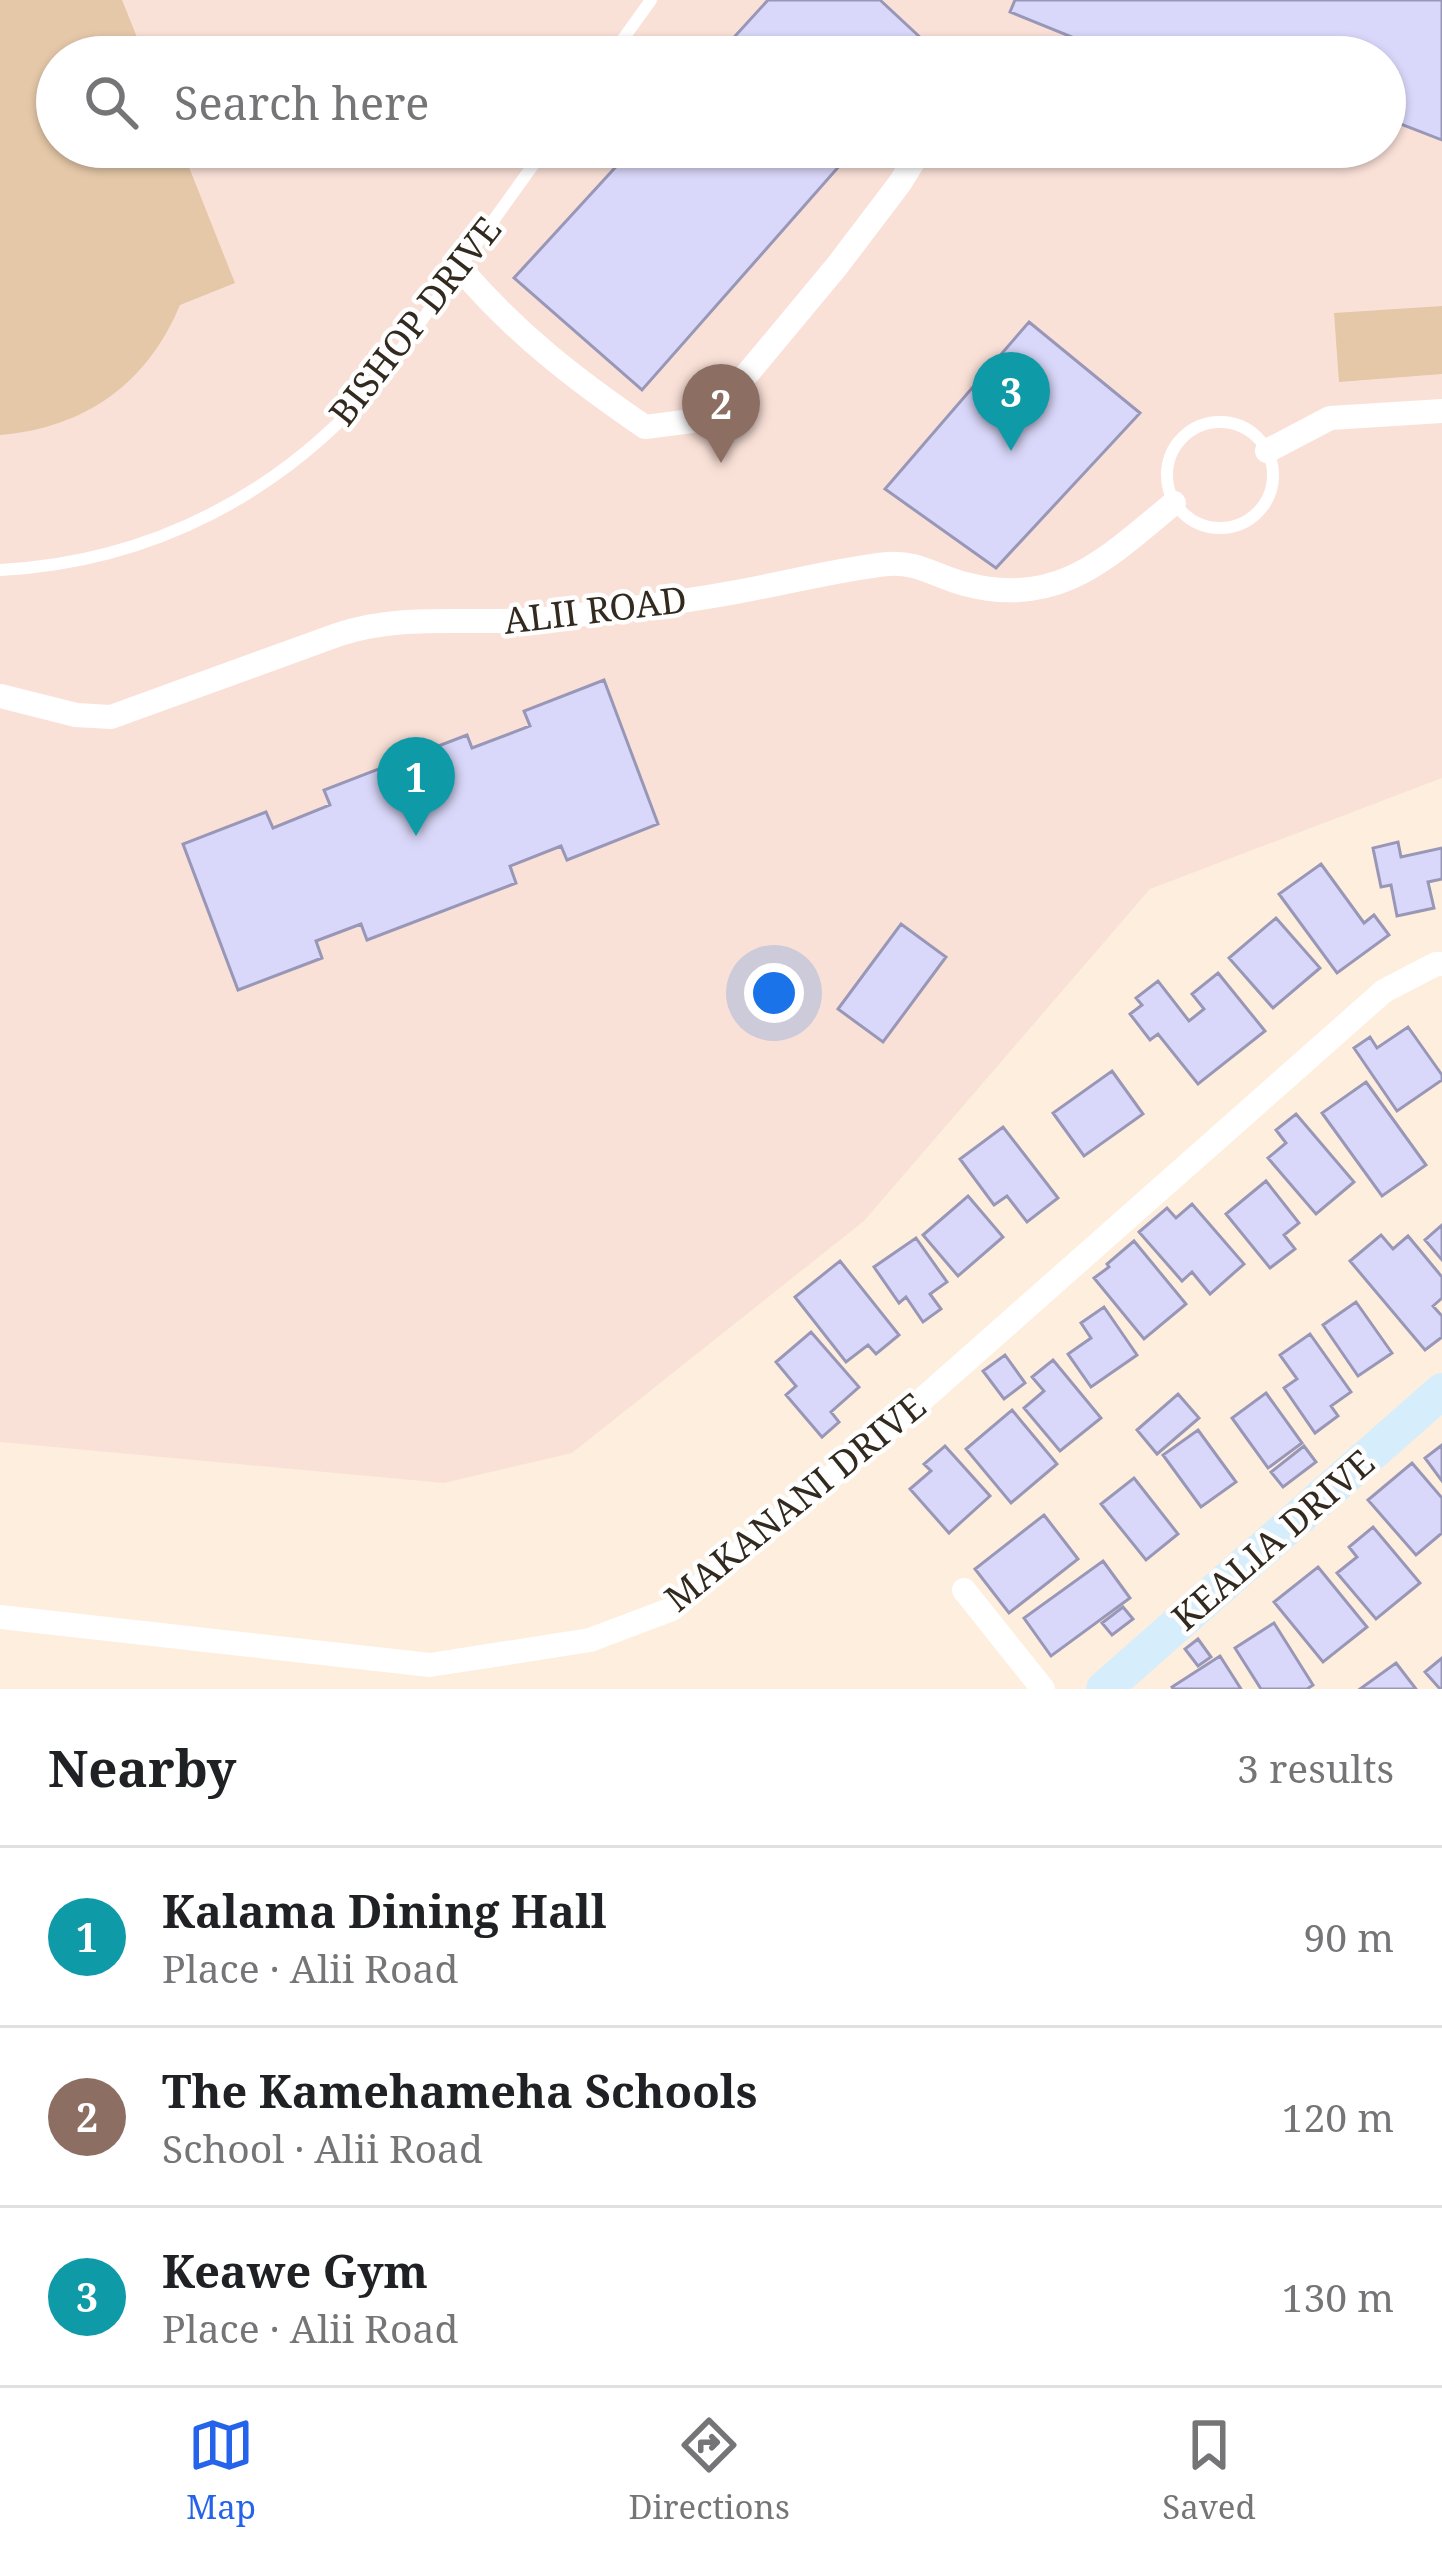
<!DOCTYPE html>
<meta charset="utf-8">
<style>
body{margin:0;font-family:"Noto Serif",serif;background:#f6f6f6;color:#202124}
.you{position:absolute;left:774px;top:993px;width:42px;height:42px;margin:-30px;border:9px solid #fff;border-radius:50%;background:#1a73e8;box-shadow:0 0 0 18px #1a73e833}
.badge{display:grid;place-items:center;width:78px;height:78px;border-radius:50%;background:#2563eb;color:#fff;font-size:39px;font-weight:700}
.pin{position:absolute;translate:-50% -99px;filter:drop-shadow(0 3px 6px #0008)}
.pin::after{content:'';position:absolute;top:63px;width:42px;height:36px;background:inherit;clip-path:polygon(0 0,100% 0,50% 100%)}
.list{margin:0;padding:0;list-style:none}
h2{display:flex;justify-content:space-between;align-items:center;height:156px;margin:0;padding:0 48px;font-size:51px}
h2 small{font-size:39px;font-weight:400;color:#757577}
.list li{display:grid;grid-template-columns:78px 1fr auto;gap:36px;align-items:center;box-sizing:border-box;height:180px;padding:0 48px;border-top:3px solid #e0e0e0}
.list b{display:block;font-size:45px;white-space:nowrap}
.list p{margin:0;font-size:39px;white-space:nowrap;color:#757577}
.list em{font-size:39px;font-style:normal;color:#757577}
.icon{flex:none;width:66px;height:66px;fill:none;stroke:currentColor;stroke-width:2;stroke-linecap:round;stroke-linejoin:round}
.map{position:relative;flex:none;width:1442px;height:1689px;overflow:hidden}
.search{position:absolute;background:#fff;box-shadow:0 3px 9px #0004;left:36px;right:36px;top:36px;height:132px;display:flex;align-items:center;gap:30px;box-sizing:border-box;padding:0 42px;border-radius:66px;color:#757577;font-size:45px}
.sheet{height:696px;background:#fff}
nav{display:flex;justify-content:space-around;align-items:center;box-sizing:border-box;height:168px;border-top:3px solid #e0e0e0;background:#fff;font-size:33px;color:#757577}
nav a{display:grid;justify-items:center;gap:6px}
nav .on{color:#2563eb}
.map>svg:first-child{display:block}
.education{fill:#fae1d8;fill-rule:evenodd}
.green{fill:#e5c8a8}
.building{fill:#dad8fa;stroke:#9997b7;stroke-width:3}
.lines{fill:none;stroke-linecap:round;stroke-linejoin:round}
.lane{stroke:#fff;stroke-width:12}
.street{stroke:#fff;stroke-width:24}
.secondary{stroke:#d6eefc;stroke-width:36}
.labels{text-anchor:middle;stroke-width:9;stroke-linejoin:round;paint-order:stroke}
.street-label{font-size:36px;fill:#332a1f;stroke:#fefefe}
</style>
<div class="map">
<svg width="1442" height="1689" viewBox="0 0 1442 1689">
<rect width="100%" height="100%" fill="#feeedd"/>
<!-- education -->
<path class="education" d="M 0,0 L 1442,0 L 1442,778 L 1150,889 L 864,1221 L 572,1453 L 444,1483 L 0,1442 ZM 57,57 L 1385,57 L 1385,147 L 57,147 Z"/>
<!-- green -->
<path class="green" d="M 0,0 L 122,0 L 145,57 L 57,57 L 57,147 L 181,147 L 235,283 L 180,305 C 147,384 85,428 0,435 Z
M 1442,306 L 1442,374 L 1339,382 L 1334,313 Z"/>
<!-- building -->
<path class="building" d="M 768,0 L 880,0 L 938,54 L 935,57 L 716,57 Z
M 1015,0 L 1442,0 L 1442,140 L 1385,118 L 1385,57 L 1225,57 L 1174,38 L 1164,54 L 1155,49 L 1151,57 L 1121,57 L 1010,12 Z
M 634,147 L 856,147 L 642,390 L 514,278 Z
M 1029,322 L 1140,413 L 996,568 L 885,489 Z
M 604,680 L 658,824 L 567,860 L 561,846 L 510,866 L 516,883 L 367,940 L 361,924 L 316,941 L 322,958 L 238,990 L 183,844 L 266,812 L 273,828 L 330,805 L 324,790 L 467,735 L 472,748 L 530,726 L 524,711 Z
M 1398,842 L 1401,857 L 1442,848 L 1442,879 L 1428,882 L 1434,908 L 1397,916 L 1391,885 L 1381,887 L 1373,848 Z
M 1321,864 L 1364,923 L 1374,915 L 1389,935 L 1337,973 L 1279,894 Z
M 1276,918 L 1320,968 L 1273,1008 L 1229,958 Z
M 901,924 L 946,957 L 883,1042 L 838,1009 Z
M 1218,973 L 1265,1031 L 1198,1084 L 1158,1034 L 1150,1040 L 1130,1014 L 1142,1005 L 1136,998 L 1158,981 L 1189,1021 L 1204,1009 L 1192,994 Z
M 1408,1027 L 1442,1075 L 1442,1080 L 1397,1111 L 1354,1048 L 1370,1037 L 1377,1048 Z
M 1112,1071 L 1143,1114 L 1084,1156 L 1053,1113 Z
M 1366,1082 L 1426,1165 L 1382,1196 L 1322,1113 Z
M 1296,1114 L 1354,1182 L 1316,1214 L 1268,1158 L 1286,1143 L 1276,1130 Z
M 1003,1127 L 1058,1198 L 1027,1222 L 1007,1196 L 994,1205 L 960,1159 Z
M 1266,1181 L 1299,1223 L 1284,1235 L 1295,1249 L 1270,1268 L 1226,1214 Z
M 968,1196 L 1003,1237 L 958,1276 L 923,1235 Z
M 1192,1204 L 1244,1264 L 1210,1294 L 1192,1272 L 1182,1281 L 1139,1232 L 1167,1208 L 1176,1218 Z
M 1442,1225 L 1442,1260 L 1425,1240 Z
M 1381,1235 L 1393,1249 L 1408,1236 L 1442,1277 L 1442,1298 L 1433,1306 L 1442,1316 L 1442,1337 L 1425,1350 L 1350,1261 Z
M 916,1238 L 947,1282 L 930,1294 L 941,1309 L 923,1322 L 906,1297 L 899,1303 L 874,1267 Z
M 1134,1241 L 1186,1304 L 1144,1339 L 1094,1278 L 1109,1267 L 1107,1264 Z
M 840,1261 L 899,1335 L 876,1354 L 868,1345 L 846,1362 L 795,1297 Z
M 1356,1302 L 1392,1353 L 1358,1376 L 1323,1325 Z
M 1104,1307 L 1137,1355 L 1091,1387 L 1068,1354 L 1091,1338 L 1081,1323 Z
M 811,1332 L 859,1387 L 831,1412 L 839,1422 L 822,1437 L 786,1395 L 796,1386 L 776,1362 Z
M 1310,1334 L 1351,1392 L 1331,1406 L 1338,1416 L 1315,1433 L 1284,1388 L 1297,1379 L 1280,1355 Z
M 1005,1355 L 1025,1383 L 1004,1399 L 983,1371 Z
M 1053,1360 L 1101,1418 L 1060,1451 L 1024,1408 L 1044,1391 L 1032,1377 Z
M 1266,1393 L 1302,1443 L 1268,1468 L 1232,1418 Z
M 1178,1394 L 1199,1418 L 1157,1454 L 1137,1430 Z
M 1012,1410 L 1057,1464 L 1011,1503 L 966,1449 Z
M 1198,1430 L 1236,1482 L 1201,1507 L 1163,1455 Z
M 1442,1445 L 1442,1481 L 1425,1458 Z
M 945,1446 L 990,1496 L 949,1533 L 910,1489 L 931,1471 L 924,1464 Z
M 1304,1446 L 1316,1462 L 1283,1487 L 1271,1472 Z
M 1412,1463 L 1442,1498 L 1442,1533 L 1416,1555 L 1368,1500 Z
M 1134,1478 L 1178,1534 L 1146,1560 L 1101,1504 Z
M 1044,1515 L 1078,1559 L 1009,1613 L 975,1569 Z
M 1373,1527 L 1420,1583 L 1376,1619 L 1337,1573 L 1357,1557 L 1349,1547 Z
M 1103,1561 L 1130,1598 L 1051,1656 L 1024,1618 Z
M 1318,1567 L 1367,1627 L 1323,1662 L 1274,1602 Z
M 1123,1607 L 1133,1619 L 1112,1635 L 1102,1623 Z
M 1274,1623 L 1313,1685 L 1307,1689 L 1261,1689 L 1235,1648 Z
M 1198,1639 L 1211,1657 L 1198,1666 L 1185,1649 Z
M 1220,1656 L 1241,1689 L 1173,1689 L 1172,1687 Z
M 1442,1658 L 1442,1689 L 1440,1689 L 1425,1672 Z
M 1396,1663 L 1416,1689 L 1360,1689 Z"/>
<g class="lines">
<!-- lane -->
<path class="lane" d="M 610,57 L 651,0
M1167 475a53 53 0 1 1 106 0a53 53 0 1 1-106 0Z
M 0,570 C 152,562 284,493 382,376 L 546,147"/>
<!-- street -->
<path class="street" d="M 460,268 C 514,332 576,380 645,427 L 692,421 L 748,373 L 837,266 L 900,183 L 922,147
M 1267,451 L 1330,418 L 1442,411
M 0,696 L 76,715 L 111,717 L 337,635 C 408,611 481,627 554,618 C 611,611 669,604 725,594 C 779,585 833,570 887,564 C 917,561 937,577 965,584 C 1059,609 1108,557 1174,503
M 964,1590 L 1043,1689
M 0,1617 L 430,1665 L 590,1640 L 672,1609 L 889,1429 L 1384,991 L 1436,964 L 1442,964"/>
<!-- secondary -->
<path class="secondary" d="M 1104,1689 L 1442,1391"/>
</g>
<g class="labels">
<!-- street labels -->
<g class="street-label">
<text transform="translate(415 321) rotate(-52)" y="13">BISHOP DRIVE</text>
<text transform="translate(595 610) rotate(-7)" y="13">ALII ROAD</text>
<text transform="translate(795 1502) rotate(-39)" y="13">MAKANANI DRIVE</text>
<text transform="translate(1273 1540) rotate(-41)" y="13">KEALIA DRIVE</text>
</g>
</g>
</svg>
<div class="you"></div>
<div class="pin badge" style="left:416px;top:836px;background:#0f9aa8">1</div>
<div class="pin badge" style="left:721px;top:463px;background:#8d6e63">2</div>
<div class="pin badge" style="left:1011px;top:451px;background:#0f9aa8">3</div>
<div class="search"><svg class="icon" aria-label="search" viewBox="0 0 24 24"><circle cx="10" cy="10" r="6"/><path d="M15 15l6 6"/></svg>Search here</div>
</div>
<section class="sheet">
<h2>Nearby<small>3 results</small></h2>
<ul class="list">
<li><span class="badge" style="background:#0f9aa8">1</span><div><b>Kalama Dining Hall</b><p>Place · Alii Road</p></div><em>90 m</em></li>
<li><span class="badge" style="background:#8d6e63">2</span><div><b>The Kamehameha Schools</b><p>School · Alii Road</p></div><em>120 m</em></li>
<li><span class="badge" style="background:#0f9aa8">3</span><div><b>Keawe Gym</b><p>Place · Alii Road</p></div><em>130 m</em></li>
</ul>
</section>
<nav>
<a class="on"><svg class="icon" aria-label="map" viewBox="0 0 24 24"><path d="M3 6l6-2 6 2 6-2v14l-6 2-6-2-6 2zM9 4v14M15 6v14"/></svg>Map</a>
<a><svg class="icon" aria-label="directions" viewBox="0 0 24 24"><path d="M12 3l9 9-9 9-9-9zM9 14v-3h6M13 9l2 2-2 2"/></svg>Directions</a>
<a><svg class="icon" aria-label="saved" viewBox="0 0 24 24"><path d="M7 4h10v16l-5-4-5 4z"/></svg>Saved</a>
</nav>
